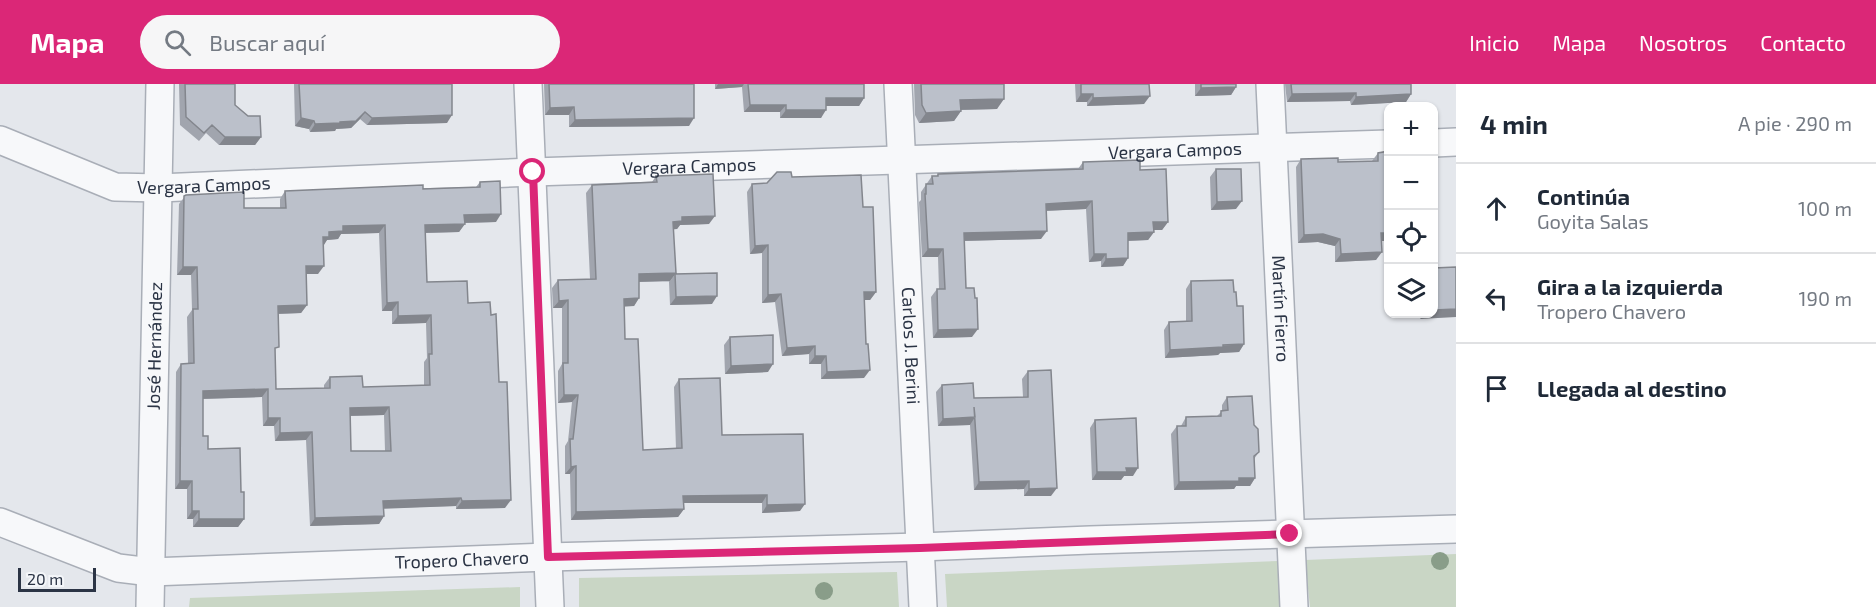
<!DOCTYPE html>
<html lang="es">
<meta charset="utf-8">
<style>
body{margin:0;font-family:"Exo 2",sans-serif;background:#f6f6f7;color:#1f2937}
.controls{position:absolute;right:18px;top:18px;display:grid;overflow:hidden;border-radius:12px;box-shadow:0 2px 4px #0004}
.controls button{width:54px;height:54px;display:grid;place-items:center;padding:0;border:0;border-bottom:2px solid #e0e1e3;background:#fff;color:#1f2937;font:30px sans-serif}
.scale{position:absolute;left:18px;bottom:15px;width:78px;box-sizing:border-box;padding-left:6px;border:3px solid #2b3445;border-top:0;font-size:16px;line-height:21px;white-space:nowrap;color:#2b3445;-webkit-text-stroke:4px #f4f6f9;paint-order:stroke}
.stop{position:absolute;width:18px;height:18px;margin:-14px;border:4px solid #db2777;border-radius:50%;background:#fff}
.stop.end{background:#db2777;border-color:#fff;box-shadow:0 2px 6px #0008}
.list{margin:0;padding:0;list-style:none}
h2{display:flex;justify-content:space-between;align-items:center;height:78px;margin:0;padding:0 24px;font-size:26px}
h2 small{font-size:20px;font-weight:400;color:#747a83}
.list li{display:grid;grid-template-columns:39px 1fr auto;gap:18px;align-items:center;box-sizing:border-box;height:90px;padding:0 24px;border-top:2px solid #e0e1e3}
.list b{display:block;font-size:22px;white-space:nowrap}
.list p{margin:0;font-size:20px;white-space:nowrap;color:#747a83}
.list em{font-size:20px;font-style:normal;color:#747a83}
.icon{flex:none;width:33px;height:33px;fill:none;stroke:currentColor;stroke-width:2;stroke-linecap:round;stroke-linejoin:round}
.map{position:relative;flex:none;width:1456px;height:523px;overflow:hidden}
header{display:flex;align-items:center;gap:36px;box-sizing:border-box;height:84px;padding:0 30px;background:#db2777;color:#fff}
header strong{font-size:28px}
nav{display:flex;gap:33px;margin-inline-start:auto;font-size:21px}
.search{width:420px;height:54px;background:#f6f6f7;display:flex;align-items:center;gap:15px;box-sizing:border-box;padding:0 21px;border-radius:33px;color:#747a83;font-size:22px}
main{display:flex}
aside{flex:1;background:#fff}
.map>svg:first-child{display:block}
.green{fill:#c9d6c5}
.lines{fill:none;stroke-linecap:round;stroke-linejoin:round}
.minor-casing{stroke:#a9aeb7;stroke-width:30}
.minor{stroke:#f7f8fa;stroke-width:27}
.tree{fill:#899d89}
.wall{fill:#a1a5ae;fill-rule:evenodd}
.shaded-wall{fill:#83868d}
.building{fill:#bbc0ca;stroke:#83868d;stroke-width:1.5;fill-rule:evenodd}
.route{stroke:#db2777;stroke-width:8}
.labels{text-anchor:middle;stroke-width:4.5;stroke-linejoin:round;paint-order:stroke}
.street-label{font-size:18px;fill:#2b3445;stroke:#f4f6f9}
</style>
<header>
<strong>Mapa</strong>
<div class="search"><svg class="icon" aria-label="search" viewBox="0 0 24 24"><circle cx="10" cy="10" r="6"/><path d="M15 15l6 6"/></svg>Buscar aquí</div>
<nav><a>Inicio</a><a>Mapa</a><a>Nosotros</a><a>Contacto</a></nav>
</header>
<main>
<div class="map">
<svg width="1456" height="523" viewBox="0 0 1456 523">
<rect width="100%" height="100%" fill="#e4e7ec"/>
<!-- green -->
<path class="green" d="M 1456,470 L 1456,523 L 1310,523 L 1305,476 Z
M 1278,477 L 1280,523 L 947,523 L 945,490 Z
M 897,488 L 899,523 L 579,523 L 579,494 Z
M 520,503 L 520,523 L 189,523 L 190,514 Z"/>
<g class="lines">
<defs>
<g id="minor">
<path d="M 528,0 L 550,523"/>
<path id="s1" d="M 898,0 L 923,523"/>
<path id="s2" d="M 1270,0 L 1294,523"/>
<path id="s3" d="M 0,56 L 115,103 L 159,104 L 533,88 L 1388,60"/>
<path d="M 1434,59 L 1456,58"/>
<path id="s4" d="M 0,438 L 118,484 L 151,488 L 548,473 L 920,463 L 1090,456 L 1456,445"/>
<path id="s5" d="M 150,523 L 160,0"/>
</g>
</defs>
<!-- minor casing -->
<use href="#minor" class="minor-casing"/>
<!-- minor -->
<use href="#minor" class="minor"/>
</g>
<!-- trees -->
<g class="tree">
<circle cx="1440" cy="477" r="9"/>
<circle cx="824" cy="507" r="9"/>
</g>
<!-- wall -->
<path class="wall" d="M 179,0 L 235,0 L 235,21 L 261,53 L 255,61 L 219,61 L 206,49 L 199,57 L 180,41 Z
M 294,0 L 452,0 L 447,39 L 367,41 L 360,35 L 351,44 L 336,45 L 335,47 L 310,48 L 309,45 L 295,42 Z
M 544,0 L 694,0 L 689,42 L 569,43 L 569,31 L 545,31 Z
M 715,0 L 864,0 L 864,14 L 859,22 L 826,22 L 821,34 L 780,34 L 780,28 L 744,28 L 742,3 L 715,5 Z
M 914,0 L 1004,0 L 997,25 L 961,26 L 961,27 L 954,37 L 919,39 L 915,31 Z
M 1075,0 L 1149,0 L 1144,20 L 1087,22 L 1087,18 L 1076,18 Z
M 1195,0 L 1236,0 L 1236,3 L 1231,11 L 1195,12 Z
M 1285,0 L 1411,0 L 1411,10 L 1406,18 L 1351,21 L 1350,17 L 1287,18 Z
M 1378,69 L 1382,157 L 1376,176 L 1335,178 L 1335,162 L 1318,158 L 1298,159 L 1296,83 L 1301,75 L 1338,78 L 1372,77 Z
M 1083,78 L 1140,86 L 1168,138 L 1162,146 L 1154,146 L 1154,148 L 1148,156 L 1128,157 L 1128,174 L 1123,182 L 1101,183 L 1101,177 L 1089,178 L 1086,125 L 1046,127 L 1041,155 L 964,157 L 966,204 L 972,253 L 933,254 L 931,213 L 937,205 L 939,205 L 938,173 L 922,173 L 919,118 L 921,116 L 921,108 L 932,92 L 937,92 L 938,90 L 1078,85 Z
M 1216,85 L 1236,125 L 1211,126 L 1210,93 Z
M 656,92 L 709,140 L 680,141 L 677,145 L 673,145 L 676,189 L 670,197 L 639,198 L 639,214 L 634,222 L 624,222 L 625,255 L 643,366 L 676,365 L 674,303 L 679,295 L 722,351 L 800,427 L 762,429 L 762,419 L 684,419 L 684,425 L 678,433 L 571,436 L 570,390 L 565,390 L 565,362 L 568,357 L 572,318 L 558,319 L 558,287 L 562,280 L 562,224 L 553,224 L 552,204 L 558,196 L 590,195 L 586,109 L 592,101 L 652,98 Z
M 792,93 L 863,123 L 876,208 L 870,216 L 864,216 L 864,294 L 821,295 L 821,280 L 809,280 L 809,270 L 782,272 L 775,218 L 762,219 L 762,169 L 750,170 L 747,108 L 752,100 L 767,99 Z
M 480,98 L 496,138 L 465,139 L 459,148 L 425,149 L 427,198 L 491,231 L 499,298 L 505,424 L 456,425 L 456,422 L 384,424 L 384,432 L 379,440 L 310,442 L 306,356 L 275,357 L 274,342 L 263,342 L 262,313 L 203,315 L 203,352 L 208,365 L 241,408 L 244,435 L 238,443 L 193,443 L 193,435 L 187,435 L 187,405 L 175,405 L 176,288 L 181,280 L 188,279 L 187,233 L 192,226 L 191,191 L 177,191 L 179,120 L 186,111 L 244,124 L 280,124 L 280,115 L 285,107 L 476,103 ZM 379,149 L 382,227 L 392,227 L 392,240 L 426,239 L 427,274 L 424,278 L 424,301 L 363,303 L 330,293 L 324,301 L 324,304 L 276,305 L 275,269 L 278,230 L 301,229 L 307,221 L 306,190 L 318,190 L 323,161 L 327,156 L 338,155 L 341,150 ZM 384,331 L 385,367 L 351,367 L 350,332 Z
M 675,190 L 712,220 L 670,221 L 669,198 Z
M 1191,197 L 1234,208 L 1244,260 L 1239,268 L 1220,269 L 1218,271 L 1165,274 L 1164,246 L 1169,238 L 1186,237 L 1186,205 Z
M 730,253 L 768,288 L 725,290 L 724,261 Z
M 1028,287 L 1051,412 L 1024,412 L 1024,405 L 974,406 L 970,341 L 938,342 L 936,308 L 942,301 L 974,314 L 1023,313 L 1022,295 Z
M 1227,313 L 1254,341 L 1259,368 L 1254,375 L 1255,394 L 1250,402 L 1236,402 L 1234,405 L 1174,406 L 1171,350 L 1177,342 L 1181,342 L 1186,333 L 1217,332 L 1222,327 L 1222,321 Z
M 1095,336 L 1133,392 L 1124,392 L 1121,396 L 1092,396 L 1090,344 Z"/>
<!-- shaded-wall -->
<path class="shaded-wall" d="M 718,0 L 744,0 L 742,3 L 715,5 Z
M 1236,3 L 1231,11 L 1195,12 L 1201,4 Z
M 1356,9 L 1350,17 L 1287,18 L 1292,10 Z
M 1081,10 L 1093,10 L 1087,18 L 1076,18 Z
M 1411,10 L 1406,18 L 1351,21 L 1356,13 Z
M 1150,12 L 1144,20 L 1087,22 L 1093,14 Z
M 826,14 L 864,14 L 859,22 L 820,22 Z
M 1004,15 L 997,25 L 953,26 L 960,16 Z
M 750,21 L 786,21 L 780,28 L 744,28 Z
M 574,23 L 569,31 L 545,31 L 550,24 Z
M 786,26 L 826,26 L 821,34 L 780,34 Z
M 961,27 L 954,37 L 919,39 L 926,29 Z
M 365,28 L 360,35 L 351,44 L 336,45 L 335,47 L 310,48 L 315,40 Z
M 452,31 L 447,39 L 367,41 L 372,34 Z
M 301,34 L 314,37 L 309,45 L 295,42 Z
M 694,34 L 689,42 L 569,43 L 575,36 Z
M 225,53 L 261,53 L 255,61 L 219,61 Z
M 1092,117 L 1086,125 L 1040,127 L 1046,120 Z
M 1242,117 L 1236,125 L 1211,126 L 1217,118 Z
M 501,130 L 496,138 L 459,139 L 464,131 Z
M 715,132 L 709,140 L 680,141 L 677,145 L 668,146 L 673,138 L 682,133 Z
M 1153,138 L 1168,138 L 1162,146 L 1148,146 Z
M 465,140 L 459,148 L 419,149 L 425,141 Z
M 385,141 L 379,149 L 341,150 L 338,155 L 327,156 L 324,161 L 317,161 L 323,153 L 329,148 L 343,142 Z
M 1047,147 L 1041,155 L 958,157 L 964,149 Z
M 1154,148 L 1148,156 L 1122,157 L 1128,149 Z
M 1381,149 L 1389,149 L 1389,157 L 1376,157 Z
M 1323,150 L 1340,155 L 1335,162 L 1318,158 L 1298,159 L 1304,151 Z
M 768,161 L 762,169 L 750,170 L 755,162 Z
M 928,165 L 943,165 L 938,173 L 922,173 Z
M 1382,168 L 1376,176 L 1335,178 L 1341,170 Z
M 1094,170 L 1106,170 L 1101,177 L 1089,178 Z
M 1128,174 L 1123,182 L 1101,183 L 1106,175 Z
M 306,182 L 324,182 L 318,190 L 300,190 Z
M 183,183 L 197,183 L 191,191 L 177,191 Z
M 676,189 L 670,197 L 633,198 L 639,190 Z
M 864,208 L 876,208 L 870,216 L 858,216 Z
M 781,210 L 775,218 L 762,219 L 768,211 Z
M 717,212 L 712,220 L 670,221 L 676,213 Z
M 639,214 L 634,222 L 619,223 L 624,215 Z
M 568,216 L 562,224 L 553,224 L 559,217 Z
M 398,218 L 392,227 L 382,227 L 387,219 Z
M 307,221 L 301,229 L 272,230 L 278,222 Z
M 1456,225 L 1456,233 L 1420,235 L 1424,230 L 1434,230 L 1434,226 Z
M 431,231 L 426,239 L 392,240 L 398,232 Z
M 978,245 L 972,253 L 933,254 L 938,246 Z
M 1244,260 L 1239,268 L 1220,269 L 1218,271 L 1165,274 L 1170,266 Z
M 815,262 L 809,270 L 782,272 L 787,264 Z
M 815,272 L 826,272 L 821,280 L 809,280 Z
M 773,280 L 768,288 L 725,290 L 731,282 Z
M 870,286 L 864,294 L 821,295 L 827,288 Z
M 268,305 L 262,313 L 197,315 L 203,307 Z
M 564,311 L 578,311 L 572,318 L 558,319 Z
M 389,323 L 384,331 L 344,332 L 350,324 Z
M 975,333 L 970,341 L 938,342 L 943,335 Z
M 268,334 L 280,334 L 274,342 L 263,342 Z
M 312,348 L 306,356 L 275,357 L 280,349 Z
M 576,382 L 570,390 L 565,390 L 571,383 Z
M 1126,384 L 1138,384 L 1133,392 L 1124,392 L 1121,396 L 1092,396 L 1097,388 Z
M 1239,394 L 1255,394 L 1250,402 L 1236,402 L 1234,405 L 1174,406 L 1179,398 Z
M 180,397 L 192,397 L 187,405 L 175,405 Z
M 1029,397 L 1024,405 L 974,406 L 979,398 Z
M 1057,404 L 1051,412 L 1024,412 L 1029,405 Z
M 767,411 L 762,419 L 678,419 L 683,412 Z
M 461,414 L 456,422 L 378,425 L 383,417 Z
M 511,416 L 505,424 L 456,425 L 462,417 Z
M 805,420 L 800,427 L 762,429 L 767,421 Z
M 684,425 L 678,433 L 571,436 L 576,428 Z
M 192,427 L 199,427 L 193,435 L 187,435 Z
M 384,432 L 379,440 L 310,442 L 315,434 Z
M 199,435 L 244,435 L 238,443 L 193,443 Z"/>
<!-- building -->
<path class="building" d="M 185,0 L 235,0 L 235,21 L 248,32 L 260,32 L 261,53 L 225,53 L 212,41 L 204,49 L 186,33 Z
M 299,0 L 452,0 L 452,31 L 372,34 L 365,28 L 356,37 L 340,38 L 340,39 L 315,40 L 314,37 L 301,34 Z
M 549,0 L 694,0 L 694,34 L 575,36 L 574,23 L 550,24 Z
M 748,0 L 864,0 L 864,14 L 826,14 L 826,26 L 786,26 L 786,21 L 750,21 Z
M 921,0 L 1004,0 L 1004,15 L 960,16 L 961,27 L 926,29 L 922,21 Z
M 1081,0 L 1149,0 L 1150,12 L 1093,14 L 1093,10 L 1081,10 Z
M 1201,0 L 1236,0 L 1236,3 L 1201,4 Z
M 1291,0 L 1411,0 L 1411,10 L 1356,13 L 1356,9 L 1292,10 Z
M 1389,67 L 1389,149 L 1381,149 L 1382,168 L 1341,170 L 1340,155 L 1323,150 L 1304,151 L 1301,75 L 1338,74 L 1338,78 L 1378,77 L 1378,69 Z
M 1140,76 L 1140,86 L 1166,85 L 1168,138 L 1153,138 L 1154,148 L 1128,149 L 1128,174 L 1106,175 L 1106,170 L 1094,170 L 1092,117 L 1046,120 L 1047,147 L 964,149 L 966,204 L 974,204 L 975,214 L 977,214 L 978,245 L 938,246 L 937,205 L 945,205 L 943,165 L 928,165 L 925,110 L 926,110 L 926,100 L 933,100 L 932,92 L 938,92 L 938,90 L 1083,85 L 1083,78 Z
M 1216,85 L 1241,85 L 1242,117 L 1217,118 Z
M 777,88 L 791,88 L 792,93 L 861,91 L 863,123 L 873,123 L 876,208 L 864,208 L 866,260 L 868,260 L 870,286 L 827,288 L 826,272 L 815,272 L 815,262 L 787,264 L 781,210 L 768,211 L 768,161 L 755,162 L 752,100 L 767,99 Z
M 713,90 L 715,132 L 682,133 L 682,137 L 673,138 L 676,189 L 639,190 L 639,214 L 624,215 L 625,255 L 638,255 L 643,366 L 682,364 L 679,295 L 720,294 L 722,351 L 803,350 L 805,420 L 767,421 L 767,411 L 683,412 L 684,425 L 576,428 L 576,382 L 571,383 L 570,355 L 573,355 L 578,311 L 564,311 L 563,279 L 568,279 L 568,216 L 559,217 L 558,196 L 596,195 L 592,101 L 657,98 L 656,92 Z
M 500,97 L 501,130 L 464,131 L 465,140 L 425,141 L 427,198 L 467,197 L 468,219 L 490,218 L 491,231 L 496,230 L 499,298 L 507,298 L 511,416 L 462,417 L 461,414 L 383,417 L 384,432 L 315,434 L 312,348 L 280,349 L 280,334 L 268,334 L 268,305 L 203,307 L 203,352 L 208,352 L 208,365 L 240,364 L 241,408 L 244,408 L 244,435 L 199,435 L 199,427 L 192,427 L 192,397 L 180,397 L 181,280 L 194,279 L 193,225 L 198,225 L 197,183 L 183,183 L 184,112 L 186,111 L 244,108 L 244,124 L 286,124 L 285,107 L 423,101 L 423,105 L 480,103 L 480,98 ZM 385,141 L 387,219 L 398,218 L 398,232 L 431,231 L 432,270 L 429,270 L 430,301 L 363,303 L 362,292 L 330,293 L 330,304 L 276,305 L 275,264 L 279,263 L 278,222 L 307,221 L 306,182 L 324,182 L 323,153 L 329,153 L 329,148 L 343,147 L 343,142 ZM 389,323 L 391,367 L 351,367 L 350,324 Z
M 1456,183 L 1456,225 L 1434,226 L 1434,184 Z
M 717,189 L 717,212 L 676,213 L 675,190 Z
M 1233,196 L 1234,208 L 1236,208 L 1237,222 L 1243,222 L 1244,260 L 1223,261 L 1223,263 L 1170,266 L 1169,238 L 1192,237 L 1191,197 Z
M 773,251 L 773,280 L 731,282 L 730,253 Z
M 1051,286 L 1057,404 L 1029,405 L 1029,397 L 979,398 L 974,323 L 975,333 L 943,335 L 942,301 L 973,299 L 974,314 L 1028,313 L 1028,287 Z
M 1252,312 L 1254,341 L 1258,345 L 1259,368 L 1254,372 L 1255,394 L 1239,394 L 1239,397 L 1179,398 L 1177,342 L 1186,342 L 1186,333 L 1221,332 L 1221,327 L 1228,326 L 1227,313 Z
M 1136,334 L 1138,384 L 1126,384 L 1127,388 L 1097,388 L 1095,336 Z"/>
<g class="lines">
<!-- route -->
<path class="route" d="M 533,88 L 548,473 L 920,464 L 1290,450"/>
</g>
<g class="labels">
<!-- street labels -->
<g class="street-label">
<text dy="6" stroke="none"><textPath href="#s3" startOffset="1185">Vergara Campos</textPath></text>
<text dy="6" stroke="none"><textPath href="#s3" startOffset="699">Vergara Campos</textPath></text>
<text dy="6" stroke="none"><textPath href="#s3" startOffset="213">Vergara Campos</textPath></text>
<text dy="6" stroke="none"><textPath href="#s2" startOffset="225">Martín Fierro</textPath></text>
<text dy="6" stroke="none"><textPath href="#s5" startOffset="261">José Hernández</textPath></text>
<text dy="6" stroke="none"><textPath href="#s1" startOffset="262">Carlos J. Berini</textPath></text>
<text dy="6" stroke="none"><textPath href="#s4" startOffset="471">Tropero Chavero</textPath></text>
</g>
</g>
</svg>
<div class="controls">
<button>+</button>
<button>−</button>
<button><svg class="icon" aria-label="locate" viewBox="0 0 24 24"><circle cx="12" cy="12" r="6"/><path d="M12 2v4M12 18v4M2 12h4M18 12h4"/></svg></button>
<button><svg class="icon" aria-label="layers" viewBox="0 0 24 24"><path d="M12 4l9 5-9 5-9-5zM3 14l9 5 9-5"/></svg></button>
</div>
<div class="scale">20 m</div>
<div class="stop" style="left:533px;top:88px"></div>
<div class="stop end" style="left:1290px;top:450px"></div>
</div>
<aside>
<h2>4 min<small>A pie · 290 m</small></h2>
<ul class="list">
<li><svg class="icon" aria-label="ahead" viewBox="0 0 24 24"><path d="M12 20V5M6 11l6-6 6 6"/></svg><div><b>Continúa</b><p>Goyita Salas</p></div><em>100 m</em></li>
<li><svg class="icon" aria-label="left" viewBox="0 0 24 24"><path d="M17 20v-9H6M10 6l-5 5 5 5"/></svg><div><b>Gira a la izquierda</b><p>Tropero Chavero</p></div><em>190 m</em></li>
<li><svg class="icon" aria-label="arrive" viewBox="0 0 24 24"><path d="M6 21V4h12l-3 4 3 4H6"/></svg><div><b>Llegada al destino</b></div></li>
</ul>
</aside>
</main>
